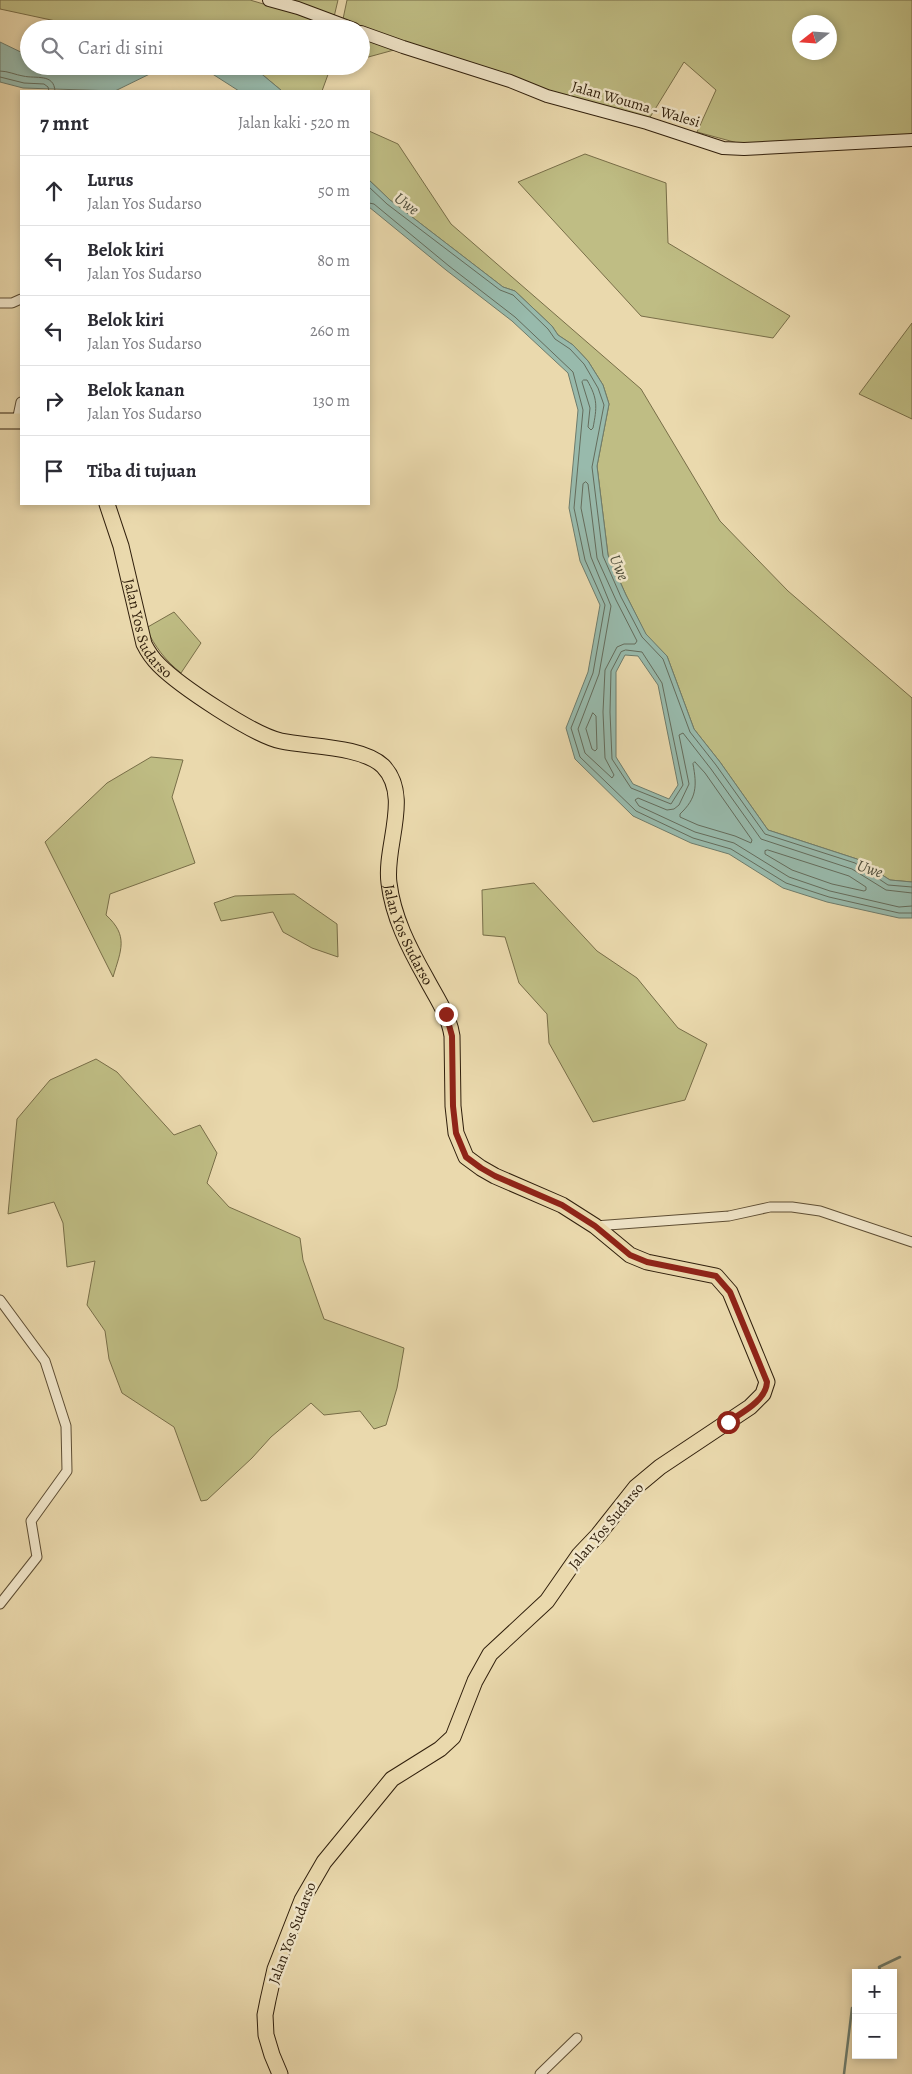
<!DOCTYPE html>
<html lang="id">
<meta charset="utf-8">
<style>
body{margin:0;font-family:Alegreya,serif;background:#f7f7f7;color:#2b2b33}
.controls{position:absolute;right:15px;bottom:15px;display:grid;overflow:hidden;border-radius:0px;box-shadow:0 2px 8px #0003}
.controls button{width:45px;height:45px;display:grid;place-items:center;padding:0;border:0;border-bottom:1px solid #e1e1e2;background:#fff;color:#2b2b33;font:25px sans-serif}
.compass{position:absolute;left:792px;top:15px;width:45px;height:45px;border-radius:50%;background:#fff;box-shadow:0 2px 8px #0003;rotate:253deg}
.stop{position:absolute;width:15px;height:15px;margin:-11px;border:4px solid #8f2418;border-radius:50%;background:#fff}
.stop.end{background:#8f2418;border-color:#fff;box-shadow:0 1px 5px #0008}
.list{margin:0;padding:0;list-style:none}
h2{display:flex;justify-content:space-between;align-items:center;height:65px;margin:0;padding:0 20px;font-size:21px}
h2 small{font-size:16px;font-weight:400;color:#7c7c81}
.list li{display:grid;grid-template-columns:32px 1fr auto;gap:15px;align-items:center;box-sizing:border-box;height:70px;padding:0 20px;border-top:1px solid #e1e1e2}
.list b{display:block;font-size:19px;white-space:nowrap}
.list p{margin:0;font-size:16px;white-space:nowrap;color:#7c7c81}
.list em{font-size:16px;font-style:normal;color:#7c7c81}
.icon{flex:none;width:28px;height:28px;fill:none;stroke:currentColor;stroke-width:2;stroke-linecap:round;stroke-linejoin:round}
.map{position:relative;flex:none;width:912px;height:2074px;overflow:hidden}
.search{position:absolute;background:#fff;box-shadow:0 2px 8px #0003;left:20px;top:20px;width:350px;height:55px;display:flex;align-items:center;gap:12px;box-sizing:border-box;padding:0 18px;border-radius:28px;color:#7c7c81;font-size:19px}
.panel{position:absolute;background:#fff;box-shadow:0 2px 8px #0003;left:20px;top:90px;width:350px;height:415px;border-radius:0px}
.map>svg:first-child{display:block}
.green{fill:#bfbd84;stroke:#786e48;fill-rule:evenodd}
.water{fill:#98baac;stroke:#6e7c6c;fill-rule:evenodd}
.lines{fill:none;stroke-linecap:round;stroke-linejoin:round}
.shore{stroke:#646c5c;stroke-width:1}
.stream{stroke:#6e7c6c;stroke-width:2.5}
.street-casing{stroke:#5e4e34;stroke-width:11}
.secondary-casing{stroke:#301f0c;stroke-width:14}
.primary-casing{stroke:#301f0c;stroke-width:17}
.street{stroke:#f1e6ca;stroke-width:9}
.secondary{stroke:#f1e6ca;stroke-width:12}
.primary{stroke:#ead9ad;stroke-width:15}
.route{stroke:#8f2418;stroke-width:6}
.labels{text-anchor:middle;stroke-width:5;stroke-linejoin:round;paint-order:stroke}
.street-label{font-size:15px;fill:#301f0c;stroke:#f1e6ca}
.water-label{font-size:16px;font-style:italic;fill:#4f4e3c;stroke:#f1e6ca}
</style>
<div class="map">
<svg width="912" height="2074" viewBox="0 0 912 2074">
<rect width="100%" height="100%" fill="#ead9ad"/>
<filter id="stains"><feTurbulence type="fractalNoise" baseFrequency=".004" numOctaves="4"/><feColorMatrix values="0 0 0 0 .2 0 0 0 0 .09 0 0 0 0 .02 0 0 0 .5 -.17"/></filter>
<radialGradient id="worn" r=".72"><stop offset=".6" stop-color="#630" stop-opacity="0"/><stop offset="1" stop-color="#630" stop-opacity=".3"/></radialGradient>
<!-- green -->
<path class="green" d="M 0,0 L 250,0 L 297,14 L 337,29 L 93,29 L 0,9 Z
M 288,0 L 338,0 L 334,17 Z
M 347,0 L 912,0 L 912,136 L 745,145 L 697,132 L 716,90 L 684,62 L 649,119 C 546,92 444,57 343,19 ZM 800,22 L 830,22 L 830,52 L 800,52 Z
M 361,38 L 394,50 L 361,59 Z
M 252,66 L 337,66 L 330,69 L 322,91 L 282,91 Z
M 369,131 L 398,144 L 451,224 L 641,389 L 720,521 L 788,591 L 912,698 L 912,882 L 890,880 L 857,859 L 768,830 L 720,762 L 694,729 L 667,656 L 646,635 L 626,595 L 608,555 L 597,466 L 609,404 L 603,385 L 588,361 L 573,345 L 558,335 L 552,326 L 515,291 L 503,287 L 390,200 L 369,180 Z
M 585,154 L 666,183 L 668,243 L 790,316 L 773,338 L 641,316 L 518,182 Z
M 912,323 L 912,419 L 859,394 Z
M 174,612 L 201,643 L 181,673 C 165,660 155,647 146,628 Z
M 151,757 L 183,760 L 172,797 L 195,863 L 110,894 L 106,915 C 129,936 121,950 113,977 L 45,842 L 107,783 Z
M 534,883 L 597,951 L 637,978 L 678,1028 L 707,1044 L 685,1100 L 593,1122 L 549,1043 L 547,1014 L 519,983 L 505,937 L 483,935 L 482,890 Z
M 294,894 L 337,924 L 338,957 L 312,948 L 283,932 L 273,912 L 221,921 L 214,903 L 235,896 Z
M 96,1059 L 117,1072 L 174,1135 L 200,1125 L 217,1153 L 207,1183 L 229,1207 L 300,1238 L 303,1260 L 324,1319 L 404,1348 L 397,1388 L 386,1425 L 374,1429 L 360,1411 L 324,1415 L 311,1403 L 271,1437 L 252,1458 L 207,1500 L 201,1501 L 174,1427 L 122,1393 L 109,1359 L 105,1331 L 87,1305 L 95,1261 L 67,1267 L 63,1223 L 54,1202 L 8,1214 L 17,1119 L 50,1080 Z"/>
<!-- water -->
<path class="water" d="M 0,42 L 29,56 L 29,66 L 166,66 L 115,91 L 23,88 L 0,82 Z
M 200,66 L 252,66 L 282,91 L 239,91 Z
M 369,180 L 390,200 L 503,287 L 515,291 L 552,326 L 558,335 L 573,345 L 588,361 L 603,385 L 609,404 L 597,466 L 608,555 L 626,595 L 646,634 L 667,656 L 694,729 L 720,762 L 768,830 L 857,859 L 890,880 L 912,882 L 912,918 L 899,918 L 827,902 L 783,888 L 729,854 L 691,843 L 633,816 L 575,759 L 566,728 L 588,672 L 600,605 L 580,561 L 569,508 L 578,410 L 568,373 L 512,321 L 446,270 L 369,207 ZM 625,655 L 638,656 L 658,685 L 678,785 L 669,799 L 633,784 L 616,757 L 616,672 Z"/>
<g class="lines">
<!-- shore -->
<path class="shore" d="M 0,71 C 8,71 16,75 23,76 C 36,79 54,73 55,91
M 0,77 L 24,83 L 44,84 L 48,87 L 49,91
M 369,187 L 387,204 L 500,290 L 513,295 L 548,329 L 555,339 L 570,349 L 584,364 L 598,388 L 604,405 L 592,467 L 603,556 L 621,597 L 642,637 L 663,659 L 690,732 L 716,765 L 765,834 L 855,863 L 888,885 L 912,887
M 369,203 L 374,204 L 449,266 L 515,317 L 573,372 L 583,410 L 574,508 L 585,560 L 605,605 L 593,673 L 571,728 L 580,757 L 636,811 L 693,838 L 731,849 L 786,883 L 829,897 L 899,913 L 912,913
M 584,380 L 587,380 C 598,399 597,407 593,428 L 591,430 L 588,427 L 590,408 L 582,382 Z
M 586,482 L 588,484 L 597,558 L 616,600 L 637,641 L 635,644 L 624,644 L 617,647 L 605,670 L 603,712 L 605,758 L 614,775 L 612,778 L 585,753 L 578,729 L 599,674 L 611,606 L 591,557 L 581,508 L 583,484 Z
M 626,650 L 642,652 L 662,683 L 683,785 L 671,804 L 631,788 L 612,759 L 610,712 L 611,671 L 621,652 Z
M 593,713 L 596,716 L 597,749 L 595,751 L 592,749 L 586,729 Z
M 695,762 L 705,773 L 752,840 L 751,843 L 735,836 L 698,825 L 680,817 L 680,814 C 697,798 697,786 693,764 Z
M 768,850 L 849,876 L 866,887 L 866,890 L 864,891 L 832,884 L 792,870 L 765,854 L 765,851 Z
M 912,893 L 886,890 L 852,869 L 761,839 L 711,769 L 683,733 L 679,735 L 689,784 L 679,805 L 674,809 L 667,810 L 638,798 L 635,800 L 639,806 L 695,832 L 734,843 L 789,877 L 830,891 L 899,907 L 912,906"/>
<!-- stream -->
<path class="stream" d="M 881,1973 L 879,1967 L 900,1957
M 844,2074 L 852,2008 L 856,2007"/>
<defs>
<path id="street" d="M 0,303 L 12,303 L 21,299
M 17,421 L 21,402
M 595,1226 L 729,1216 L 770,1207 L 792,1207 L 820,1211 L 912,1242
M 0,1300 L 45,1361 L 66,1426 L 67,1471 L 31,1521 L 37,1557 L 0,1604
M 540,2074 L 577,2038"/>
<path id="secondary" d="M 269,0 L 298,8 L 354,29
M 361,32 L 403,47 L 510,81 L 547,96 L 647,123 L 723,148 L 744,149 L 912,140"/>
<g id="primary">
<path d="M 0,421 L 21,421"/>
<path id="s1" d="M 107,504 L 121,546 L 144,644 C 148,652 153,659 159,665 C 180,686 253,735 281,741 C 309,747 362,746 383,766 C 412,796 384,846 389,883 C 393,917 409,948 426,978 C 436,997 449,1015 452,1036 L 453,1106 L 456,1133 L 466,1157 L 481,1168 L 495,1176 L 562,1205 L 595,1226 L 630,1255 L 647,1262 L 716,1276 L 730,1292 L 767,1382 L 763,1394 L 750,1407 L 660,1467 L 636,1487 L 598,1535 L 579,1555 L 547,1601 L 490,1654 L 475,1681 L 453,1737 L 440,1749 L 392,1779 L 324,1862 L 302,1900 L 275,1969 L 268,2000 L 265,2015 L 266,2035 L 272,2055 L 280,2074"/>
</g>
</defs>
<!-- street casing -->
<use href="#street" class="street-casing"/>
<!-- secondary casing -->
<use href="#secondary" class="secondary-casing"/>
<!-- primary casing -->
<use href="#primary" class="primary-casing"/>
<!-- street -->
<use href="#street" class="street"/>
<!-- secondary -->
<use href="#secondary" class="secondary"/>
<!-- primary -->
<use href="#primary" class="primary"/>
</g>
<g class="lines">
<!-- route -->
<path class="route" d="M 446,1014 L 452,1036 L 453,1106 L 456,1133 L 466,1157 L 481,1168 L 495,1176 L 562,1205 L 595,1226 L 630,1255 L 647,1262 L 716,1276 L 730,1292 L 767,1382 C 766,1401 741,1413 728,1422"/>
</g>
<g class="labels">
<!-- street labels -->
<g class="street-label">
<text transform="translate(636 104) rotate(16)" y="5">Jalan Wouma - Walesi</text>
<text dy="5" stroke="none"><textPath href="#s1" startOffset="132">Jalan Yos Sudarso</textPath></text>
<text dy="5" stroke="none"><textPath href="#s1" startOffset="598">Jalan Yos Sudarso</textPath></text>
<text transform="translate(606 1526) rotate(-50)" y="5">Jalan Yos Sudarso</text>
<text transform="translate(292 1933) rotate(-69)" y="5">Jalan Yos Sudarso</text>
</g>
<!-- water labels -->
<g class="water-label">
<text transform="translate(407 203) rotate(37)" y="6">Uwe</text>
<text transform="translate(620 567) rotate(67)" y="6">Uwe</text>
<text transform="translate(870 868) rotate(19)" y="6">Uwe</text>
</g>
</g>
<rect width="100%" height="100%" filter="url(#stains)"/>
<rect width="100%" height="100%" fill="url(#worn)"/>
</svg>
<div class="controls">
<button>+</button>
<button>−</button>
</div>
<svg class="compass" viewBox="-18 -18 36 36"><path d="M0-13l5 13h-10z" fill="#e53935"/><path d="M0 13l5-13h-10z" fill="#7c7c81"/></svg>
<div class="stop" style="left:728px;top:1422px"></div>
<div class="stop end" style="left:446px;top:1014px"></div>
<div class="search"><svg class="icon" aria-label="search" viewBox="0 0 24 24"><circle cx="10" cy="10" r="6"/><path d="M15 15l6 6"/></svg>Cari di sini</div>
<section class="panel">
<h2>7 mnt<small>Jalan kaki · 520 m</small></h2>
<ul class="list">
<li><svg class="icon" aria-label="ahead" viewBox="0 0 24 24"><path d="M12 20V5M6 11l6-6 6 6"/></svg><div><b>Lurus</b><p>Jalan Yos Sudarso</p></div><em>50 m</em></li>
<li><svg class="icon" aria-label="left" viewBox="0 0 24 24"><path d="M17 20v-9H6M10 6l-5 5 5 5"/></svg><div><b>Belok kiri</b><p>Jalan Yos Sudarso</p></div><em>80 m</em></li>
<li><svg class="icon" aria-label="left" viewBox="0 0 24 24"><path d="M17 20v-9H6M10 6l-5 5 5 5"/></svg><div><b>Belok kiri</b><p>Jalan Yos Sudarso</p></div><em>260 m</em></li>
<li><svg class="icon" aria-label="right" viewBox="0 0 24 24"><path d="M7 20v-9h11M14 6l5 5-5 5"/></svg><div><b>Belok kanan</b><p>Jalan Yos Sudarso</p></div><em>130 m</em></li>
<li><svg class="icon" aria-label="arrive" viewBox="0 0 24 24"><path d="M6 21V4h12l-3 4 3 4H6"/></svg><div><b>Tiba di tujuan</b></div></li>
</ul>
</section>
</div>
